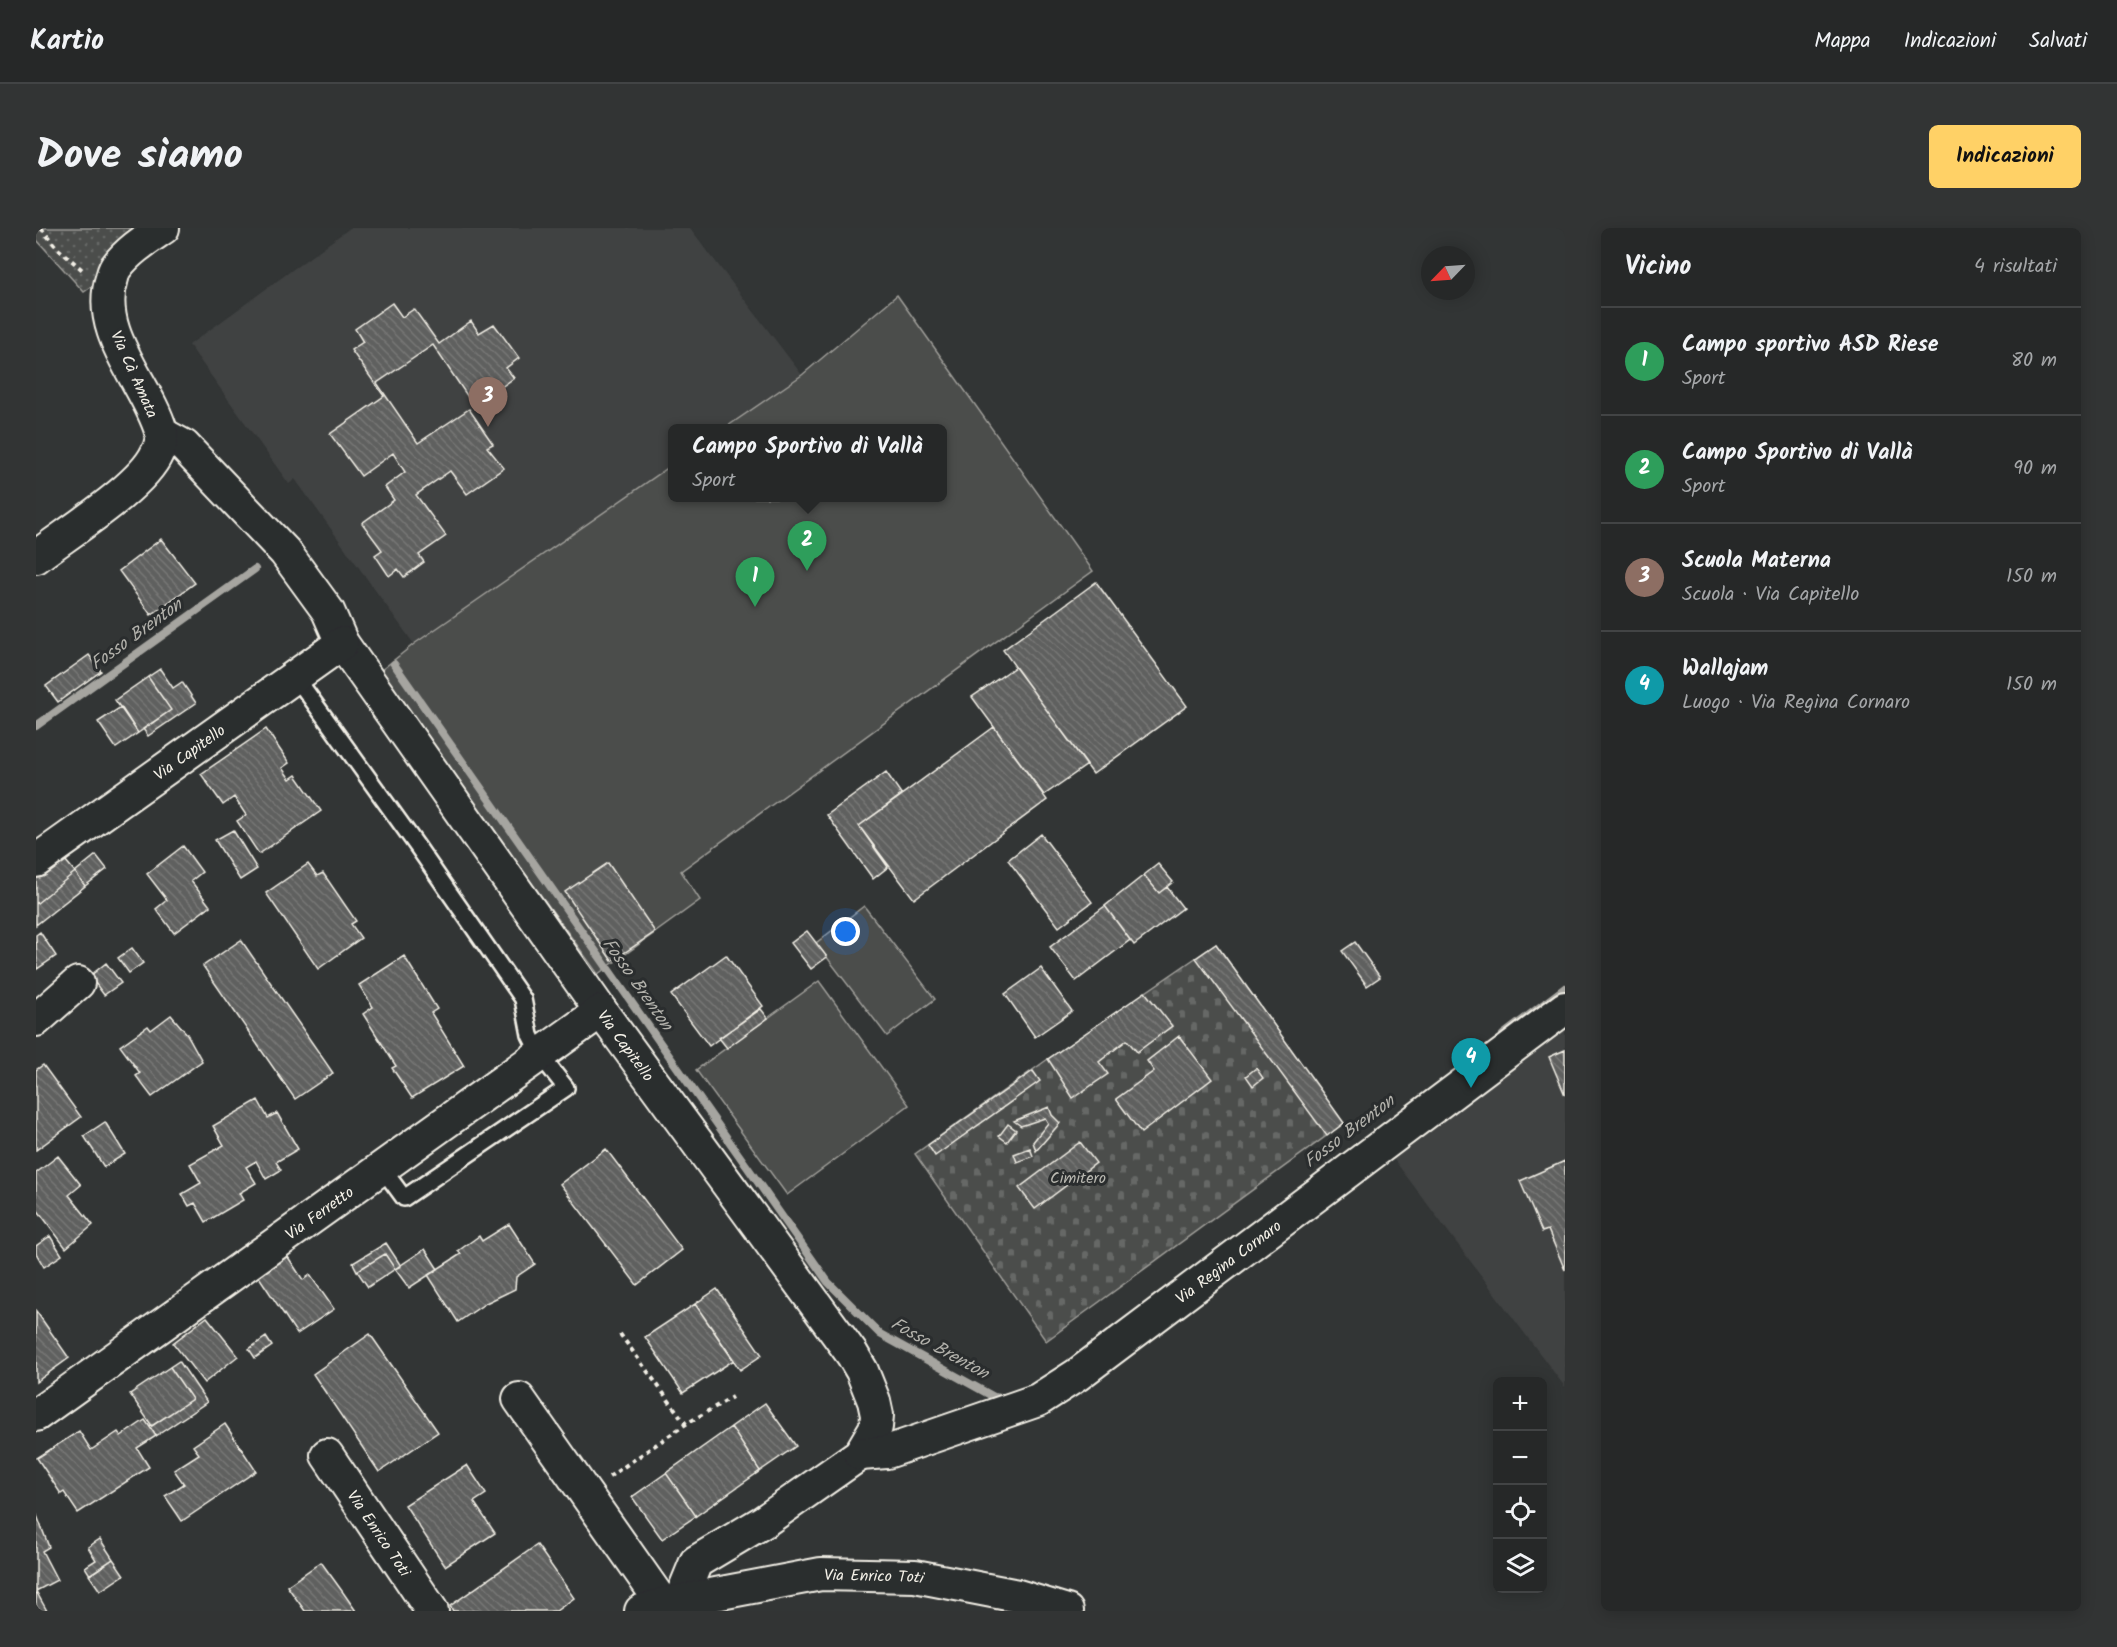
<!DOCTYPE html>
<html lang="it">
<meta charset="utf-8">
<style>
body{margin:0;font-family:Kalam,sans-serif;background:#323434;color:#f1f3f6}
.controls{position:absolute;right:18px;bottom:18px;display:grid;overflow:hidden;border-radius:9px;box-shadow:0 3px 15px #0003}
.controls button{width:54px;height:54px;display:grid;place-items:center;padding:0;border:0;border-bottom:2px solid #424445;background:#262828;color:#f1f3f6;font:30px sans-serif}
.compass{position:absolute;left:1385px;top:18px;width:54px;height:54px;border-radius:50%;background:#262828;box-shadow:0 3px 15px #0003;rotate:245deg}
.you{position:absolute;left:810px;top:704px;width:21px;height:21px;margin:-15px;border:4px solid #fff;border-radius:50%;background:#1a73e8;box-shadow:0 0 0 9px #1a73e833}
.badge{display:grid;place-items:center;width:39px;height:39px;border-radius:50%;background:#ffd166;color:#fff;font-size:20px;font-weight:700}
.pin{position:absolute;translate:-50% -50px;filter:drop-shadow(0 2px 3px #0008)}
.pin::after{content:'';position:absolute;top:32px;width:21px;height:18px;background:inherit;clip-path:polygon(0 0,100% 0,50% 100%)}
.popup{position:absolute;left:632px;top:196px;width:279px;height:78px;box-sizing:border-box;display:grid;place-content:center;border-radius:9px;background:#262828;filter:drop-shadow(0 2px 4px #0005);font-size:20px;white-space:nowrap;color:#a4a6a8}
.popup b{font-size:22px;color:#f1f3f6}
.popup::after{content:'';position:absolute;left:50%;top:100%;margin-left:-12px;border:12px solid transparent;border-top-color:#262828}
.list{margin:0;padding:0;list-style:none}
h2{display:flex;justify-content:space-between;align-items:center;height:78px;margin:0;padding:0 24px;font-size:26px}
h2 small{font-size:20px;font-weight:400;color:#a4a6a8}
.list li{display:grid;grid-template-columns:39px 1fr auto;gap:18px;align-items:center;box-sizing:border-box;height:108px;padding:0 24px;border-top:2px solid #424445}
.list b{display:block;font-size:22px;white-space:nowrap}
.list p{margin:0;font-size:20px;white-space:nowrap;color:#a4a6a8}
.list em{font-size:20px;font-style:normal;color:#a4a6a8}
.icon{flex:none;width:33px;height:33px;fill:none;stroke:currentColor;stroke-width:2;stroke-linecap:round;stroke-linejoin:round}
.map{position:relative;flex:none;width:1529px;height:1383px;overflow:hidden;border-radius:9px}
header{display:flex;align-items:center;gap:36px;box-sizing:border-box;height:84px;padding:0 30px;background:#262828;border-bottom:2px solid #424445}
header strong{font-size:28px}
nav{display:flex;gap:33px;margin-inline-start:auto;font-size:21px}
.intro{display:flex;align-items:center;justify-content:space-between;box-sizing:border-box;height:144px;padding:0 36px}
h1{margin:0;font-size:42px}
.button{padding:15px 27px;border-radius:9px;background:#ffd166;color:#111;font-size:21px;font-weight:700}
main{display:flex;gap:36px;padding:0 36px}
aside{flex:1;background:#262828;border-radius:9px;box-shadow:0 3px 15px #0003}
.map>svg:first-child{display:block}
.built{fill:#404242}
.grass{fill:url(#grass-dots);stroke:#a09f9a;stroke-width:1.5}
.cemetery{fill:url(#cemetery-stones);stroke:#a09f9a;stroke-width:1.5}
.garden{fill:#4b4d4c;stroke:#a09f9a;stroke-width:1.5}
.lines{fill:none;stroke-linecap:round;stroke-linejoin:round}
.stream{stroke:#a6a5a0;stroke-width:8}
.building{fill:url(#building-back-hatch);stroke:#f4f1e8;stroke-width:1.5}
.lane-casing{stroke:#f4f1e8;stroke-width:20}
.street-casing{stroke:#f4f1e8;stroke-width:36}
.path{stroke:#f4f1e8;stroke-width:4;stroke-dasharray:4.5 4.5;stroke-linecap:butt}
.lane{stroke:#2a2d2e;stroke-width:15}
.street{stroke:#2a2d2e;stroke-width:32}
.labels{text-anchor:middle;stroke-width:6;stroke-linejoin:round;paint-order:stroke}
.street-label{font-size:16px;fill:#f4f1e8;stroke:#2a2d2e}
.park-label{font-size:16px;fill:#b9b8b1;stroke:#2a2d2e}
.water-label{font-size:18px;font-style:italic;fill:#b3b2ac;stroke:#2a2d2e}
</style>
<header>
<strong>Kartio</strong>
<nav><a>Mappa</a><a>Indicazioni</a><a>Salvati</a></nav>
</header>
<div class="intro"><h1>Dove siamo</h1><a class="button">Indicazioni</a></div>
<main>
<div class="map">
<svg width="1529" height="1383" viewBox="0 0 1529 1383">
<defs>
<pattern id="grass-dots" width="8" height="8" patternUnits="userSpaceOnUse" patternTransform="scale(1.5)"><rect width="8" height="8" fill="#4b4d4c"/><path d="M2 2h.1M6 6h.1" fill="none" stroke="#666766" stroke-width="1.8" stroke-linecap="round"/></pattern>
<pattern id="cemetery-stones" width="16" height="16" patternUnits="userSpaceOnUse" patternTransform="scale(1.5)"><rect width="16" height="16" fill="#4b4d4c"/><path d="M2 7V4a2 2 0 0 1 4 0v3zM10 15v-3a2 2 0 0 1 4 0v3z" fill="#666766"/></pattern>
<pattern id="building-back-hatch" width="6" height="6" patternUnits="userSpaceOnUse" patternTransform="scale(1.5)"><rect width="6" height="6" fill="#5f605f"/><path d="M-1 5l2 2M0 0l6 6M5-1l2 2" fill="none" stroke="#777776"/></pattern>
</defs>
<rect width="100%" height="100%" fill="#323535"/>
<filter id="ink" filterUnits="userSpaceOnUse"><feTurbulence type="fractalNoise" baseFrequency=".0167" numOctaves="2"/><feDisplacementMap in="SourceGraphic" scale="12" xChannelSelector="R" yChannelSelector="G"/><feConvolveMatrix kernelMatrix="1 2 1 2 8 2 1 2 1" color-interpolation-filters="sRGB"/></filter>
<g filter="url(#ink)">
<!-- built -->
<path class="built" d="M 314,0 L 654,0 L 766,147 L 689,200 L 636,200 L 636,237 L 378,416 L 259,251 L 253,256 L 153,117 Z
M 1529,788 L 1529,1159 L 1353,925 Z"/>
<!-- grass -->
<path class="grass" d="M 4,0 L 136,0 L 48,64 L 0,11 L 0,3 Z"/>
<!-- cemetery -->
<path class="cemetery" d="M 1180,716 L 1308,895 L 1010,1113 L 879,926 L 1012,831 Z"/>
<!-- garden -->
<path class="garden" d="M 861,67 L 1057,343 L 645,643 L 664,672 L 562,746 L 343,444 L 378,416 L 636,237 L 636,270 L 906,270 L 906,200 L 689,200 L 766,147 Z
M 828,678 L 899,771 L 851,808 L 780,715 Z
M 783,753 L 873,877 L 751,967 L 660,842 Z"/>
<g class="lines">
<!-- stream -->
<path class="stream" d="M 358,436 L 792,1054 L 844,1106 L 958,1169 L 970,1171
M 0,498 L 219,341
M 1467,807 L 1529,760"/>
</g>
<!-- building -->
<path class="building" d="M 356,75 L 366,89 L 378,81 L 403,116 L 435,93 L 443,105 L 458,96 L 483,130 L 470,140 L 478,150 L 438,178 L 397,117 L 341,155 L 382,215 L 433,181 L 457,216 L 451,219 L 468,240 L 431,266 L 414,243 L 380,267 L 410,308 L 383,327 L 388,334 L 368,349 L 362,341 L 353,348 L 339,327 L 346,322 L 326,295 L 358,272 L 349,259 L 369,244 L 357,225 L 325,248 L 294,206 L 348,168 L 315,122 L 327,114 L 319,101 Z
M 125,311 L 159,355 L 115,387 L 83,343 Z
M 1060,354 L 1151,478 L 1057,546 L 967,422 Z
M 53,427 L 65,443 L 22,474 L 10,458 Z
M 979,439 L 1051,537 L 1008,567 L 936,469 Z
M 124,441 L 137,460 L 146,454 L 160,475 L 112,508 L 107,501 L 135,482 L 112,449 Z
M 112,449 L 135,482 L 102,505 L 79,472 Z
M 85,479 L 102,505 L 80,520 L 62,494 Z
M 958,499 L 1011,572 L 878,671 L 823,598 Z
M 230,501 L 253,535 L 246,540 L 254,551 L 260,547 L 285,583 L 223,626 L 201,593 L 210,587 L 198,569 L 187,577 L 165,546 Z
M 850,544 L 866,567 L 823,598 L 852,639 L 837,651 L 791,587 Z
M 197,602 L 221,641 L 204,652 L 179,612 Z
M 1005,606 L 1056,674 L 1023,699 L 972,632 Z
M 147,618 L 166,644 L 155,653 L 174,678 L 138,705 L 120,681 L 131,672 L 111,646 Z
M 20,621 L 39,644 L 0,676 L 0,638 Z
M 60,627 L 71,641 L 49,658 L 39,644 Z
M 572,635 L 619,704 L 576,733 L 529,664 Z
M 272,636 L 281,648 L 287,645 L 320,693 L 315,696 L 325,710 L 282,741 L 230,665 Z
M 1122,636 L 1137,654 L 1123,665 L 1108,647 Z
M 39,644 L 49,658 L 0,697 L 0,676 Z
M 1108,647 L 1123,665 L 1131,659 L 1147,680 L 1098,717 L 1069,678 Z
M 1069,678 L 1094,712 L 1040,753 L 1014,719 Z
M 771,703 L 791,729 L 775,741 L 755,715 Z
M 4,704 L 20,728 L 1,741 L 0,707 Z
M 205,712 L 297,845 L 259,871 L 167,738 Z
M 1319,714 L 1344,749 L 1331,758 L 1306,723 Z
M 1180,716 L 1308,895 L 1291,908 L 1160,730 Z
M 96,720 L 107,735 L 93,745 L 82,730 Z
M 690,727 L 727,778 L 673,818 L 635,767 Z
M 368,728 L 401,781 L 395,785 L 428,838 L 376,870 L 356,840 L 360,838 L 327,786 L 337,779 L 323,757 Z
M 70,735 L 85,755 L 68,767 L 54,748 Z
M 1005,740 L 1036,783 L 999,809 L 969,766 Z
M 1109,764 L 1136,798 L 1101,824 L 1091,812 L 1063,834 L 1072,846 L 1037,870 L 1012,831 Z
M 725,781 L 732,790 L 691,820 L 683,810 Z
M 135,787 L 151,806 L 166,833 L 116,869 L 100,848 L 104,845 L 84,818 L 112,798 L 115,802 Z
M 1143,808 L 1176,851 L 1105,905 L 1080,871 L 1118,843 L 1111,833 Z
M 1529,822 L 1529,867 L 1513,829 Z
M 7,837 L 45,889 L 0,922 L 0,842 Z
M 1220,840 L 1227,850 L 1217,858 L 1210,848 Z
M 997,843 L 1004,853 L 899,928 L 892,917 Z
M 222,872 L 232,890 L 241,885 L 262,921 L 240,934 L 245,942 L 230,951 L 220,933 L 210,939 L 220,955 L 203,965 L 207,972 L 170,994 L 159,975 L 153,978 L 146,966 L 165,955 L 154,936 L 188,917 L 177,898 Z
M 1013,879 L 1016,887 L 1024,895 L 1000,923 L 997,914 L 1012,895 L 1009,890 L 985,898 L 978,893 Z
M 69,894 L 89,926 L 68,939 L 48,908 Z
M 972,896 L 980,902 L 971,914 L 963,908 Z
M 1044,914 L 1060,935 L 999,981 L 983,960 Z
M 994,920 L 997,928 L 981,934 L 978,926 Z
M 570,921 L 646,1022 L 601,1057 L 524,956 Z
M 22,928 L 45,957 L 33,967 L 57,997 L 30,1020 L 0,980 L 0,945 Z
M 1529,933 L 1529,1042 L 1512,1002 L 1506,1004 L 1484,953 Z
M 473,996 L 499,1036 L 480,1049 L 479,1061 L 450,1075 L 422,1094 L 392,1047 L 425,1026 L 422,1023 L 443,1008 L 446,1013 Z
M 14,1008 L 26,1027 L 8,1039 L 0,1025 L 0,1018 Z
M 350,1015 L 365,1038 L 359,1041 L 349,1026 L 321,1043 L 317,1035 Z
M 389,1021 L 402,1041 L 373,1060 L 359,1041 Z
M 250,1026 L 267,1052 L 274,1047 L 298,1081 L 261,1106 L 221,1046 Z
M 349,1026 L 359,1041 L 332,1059 L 321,1043 Z
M 681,1061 L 726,1127 L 704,1142 L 659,1076 Z
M 659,1076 L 698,1132 L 647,1165 L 609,1109 Z
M 0,1083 L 33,1130 L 0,1154 Z
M 171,1089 L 202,1128 L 168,1155 L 137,1115 Z
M 334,1106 L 402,1204 L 343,1244 L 277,1146 Z
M 230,1109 L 236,1118 L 219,1130 L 213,1121 Z
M 143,1133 L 171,1174 L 120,1208 L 114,1199 L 156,1171 L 134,1139 Z
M 134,1139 L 156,1171 L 116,1198 L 94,1166 Z
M 729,1175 L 760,1218 L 724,1243 L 695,1199 Z
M 109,1192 L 120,1208 L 101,1220 L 113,1239 L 42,1285 L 28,1264 L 25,1266 L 1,1230 L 43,1203 L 55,1222 L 82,1204 L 85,1208 Z
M 189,1196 L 220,1243 L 146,1293 L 129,1268 L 148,1256 L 138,1242 L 163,1226 L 157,1218 Z
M 695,1199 L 724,1243 L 660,1288 L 630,1245 Z
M 431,1237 L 450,1266 L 438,1274 L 459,1305 L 409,1338 L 369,1277 Z
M 630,1245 L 660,1288 L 626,1311 L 596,1269 Z
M 0,1285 L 13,1319 L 6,1323 L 21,1352 L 0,1363 Z
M 64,1311 L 77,1331 L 54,1347 L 49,1339 L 60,1332 L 52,1319 Z
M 501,1317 L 538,1370 L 520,1383 L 417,1383 L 414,1378 Z
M 77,1331 L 88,1347 L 64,1363 L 53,1347 Z
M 285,1334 L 306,1363 L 320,1383 L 269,1383 L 251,1358 Z
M 0,1363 L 11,1383 L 0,1383 Z"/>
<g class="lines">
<defs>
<path id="lane" d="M 259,448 L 381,618 L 487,771 L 494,807 L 504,827 L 530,860 L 368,970 L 346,940"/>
<g id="street">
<path id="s1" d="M 126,206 L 148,218 L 249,324 L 292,383 L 306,415 L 565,783 L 816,1126 L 826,1143 L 838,1173 L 841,1187 L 840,1199 L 824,1226 L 727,1294 L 660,1334 L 644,1373"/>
<path d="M 0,329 C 31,305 106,259 121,225 C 124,220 127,209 125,203 C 111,155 58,105 76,50 C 77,46 78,41 81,38 C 93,22 111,11 127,0"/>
<path id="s2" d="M 0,633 L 306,415"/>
<path d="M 0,792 L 42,755"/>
<path d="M 483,1171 L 627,1376"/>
<path id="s3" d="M 0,1187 L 565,783"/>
<path id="s4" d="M 824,1226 L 851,1224 L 1002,1172 L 1041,1147 L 1529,780"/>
<path id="s5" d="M 291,1227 L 396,1383"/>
<path id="s6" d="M 605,1383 L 627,1376 L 785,1346 L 879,1348 L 982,1368 L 1031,1383"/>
</g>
</defs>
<!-- lane casing -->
<use href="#lane" class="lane-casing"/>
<!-- street casing -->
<use href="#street" class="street-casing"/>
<!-- path -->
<path class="path" d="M 5,0 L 21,20 L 49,44
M 584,1106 L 650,1196
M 573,1249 L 650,1196 L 696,1169"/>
<!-- lane -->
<use href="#lane" class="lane"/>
<!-- street -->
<use href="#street" class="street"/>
</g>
</g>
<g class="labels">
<!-- street labels -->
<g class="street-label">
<text transform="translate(99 146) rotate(66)" y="6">Via Cà Amata</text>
<text dy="6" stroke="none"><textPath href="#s2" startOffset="188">Via Capitello</textPath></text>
<text dy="6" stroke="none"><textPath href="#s1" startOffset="772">Via Capitello</textPath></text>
<text dy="6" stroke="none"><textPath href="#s3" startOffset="348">Via Ferretto</textPath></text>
<text dy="6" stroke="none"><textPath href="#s4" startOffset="422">Via Regina Cornaro</textPath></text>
<text dy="6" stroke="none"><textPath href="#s5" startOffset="94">Via Enrico Toti</textPath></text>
<text dy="6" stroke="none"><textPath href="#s6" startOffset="237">Via Enrico Toti</textPath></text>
</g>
<!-- park labels -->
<g class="park-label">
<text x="1042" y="955">Cimitero</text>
</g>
<!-- water labels -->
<g class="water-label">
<text transform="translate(100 406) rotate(-36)" y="6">Fosso Brenton</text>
<text transform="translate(602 756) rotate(55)" y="6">Fosso Brenton</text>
<text transform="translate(1313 903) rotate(-37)" y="6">Fosso Brenton</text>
<text transform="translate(904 1120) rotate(29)" y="6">Fosso Brenton</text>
</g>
</g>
</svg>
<div class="controls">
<button>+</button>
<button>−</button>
<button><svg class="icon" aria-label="locate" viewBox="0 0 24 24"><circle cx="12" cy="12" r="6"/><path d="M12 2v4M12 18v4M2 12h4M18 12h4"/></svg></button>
<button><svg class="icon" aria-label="layers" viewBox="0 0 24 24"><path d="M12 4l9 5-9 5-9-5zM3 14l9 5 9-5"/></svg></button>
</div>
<svg class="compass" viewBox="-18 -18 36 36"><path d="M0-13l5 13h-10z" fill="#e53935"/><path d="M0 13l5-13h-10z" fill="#a4a6a8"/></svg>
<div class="you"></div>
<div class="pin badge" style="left:719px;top:379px;background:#2e9e5b">1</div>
<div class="pin badge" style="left:771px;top:343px;background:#2e9e5b">2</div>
<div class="popup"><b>Campo Sportivo di Vallà</b>Sport</div>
<div class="pin badge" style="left:452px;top:199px;background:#8d6e63">3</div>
<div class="pin badge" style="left:1435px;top:860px;background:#0f9aa8">4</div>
</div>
<aside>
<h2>Vicino<small>4 risultati</small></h2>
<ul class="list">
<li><span class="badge" style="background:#2e9e5b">1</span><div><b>Campo sportivo ASD Riese</b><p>Sport</p></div><em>80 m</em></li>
<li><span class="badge" style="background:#2e9e5b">2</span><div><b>Campo Sportivo di Vallà</b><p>Sport</p></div><em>90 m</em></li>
<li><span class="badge" style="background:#8d6e63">3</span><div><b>Scuola Materna</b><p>Scuola · Via Capitello</p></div><em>150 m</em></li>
<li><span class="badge" style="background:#0f9aa8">4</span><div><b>Wallajam</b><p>Luogo · Via Regina Cornaro</p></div><em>150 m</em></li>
</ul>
</aside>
</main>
